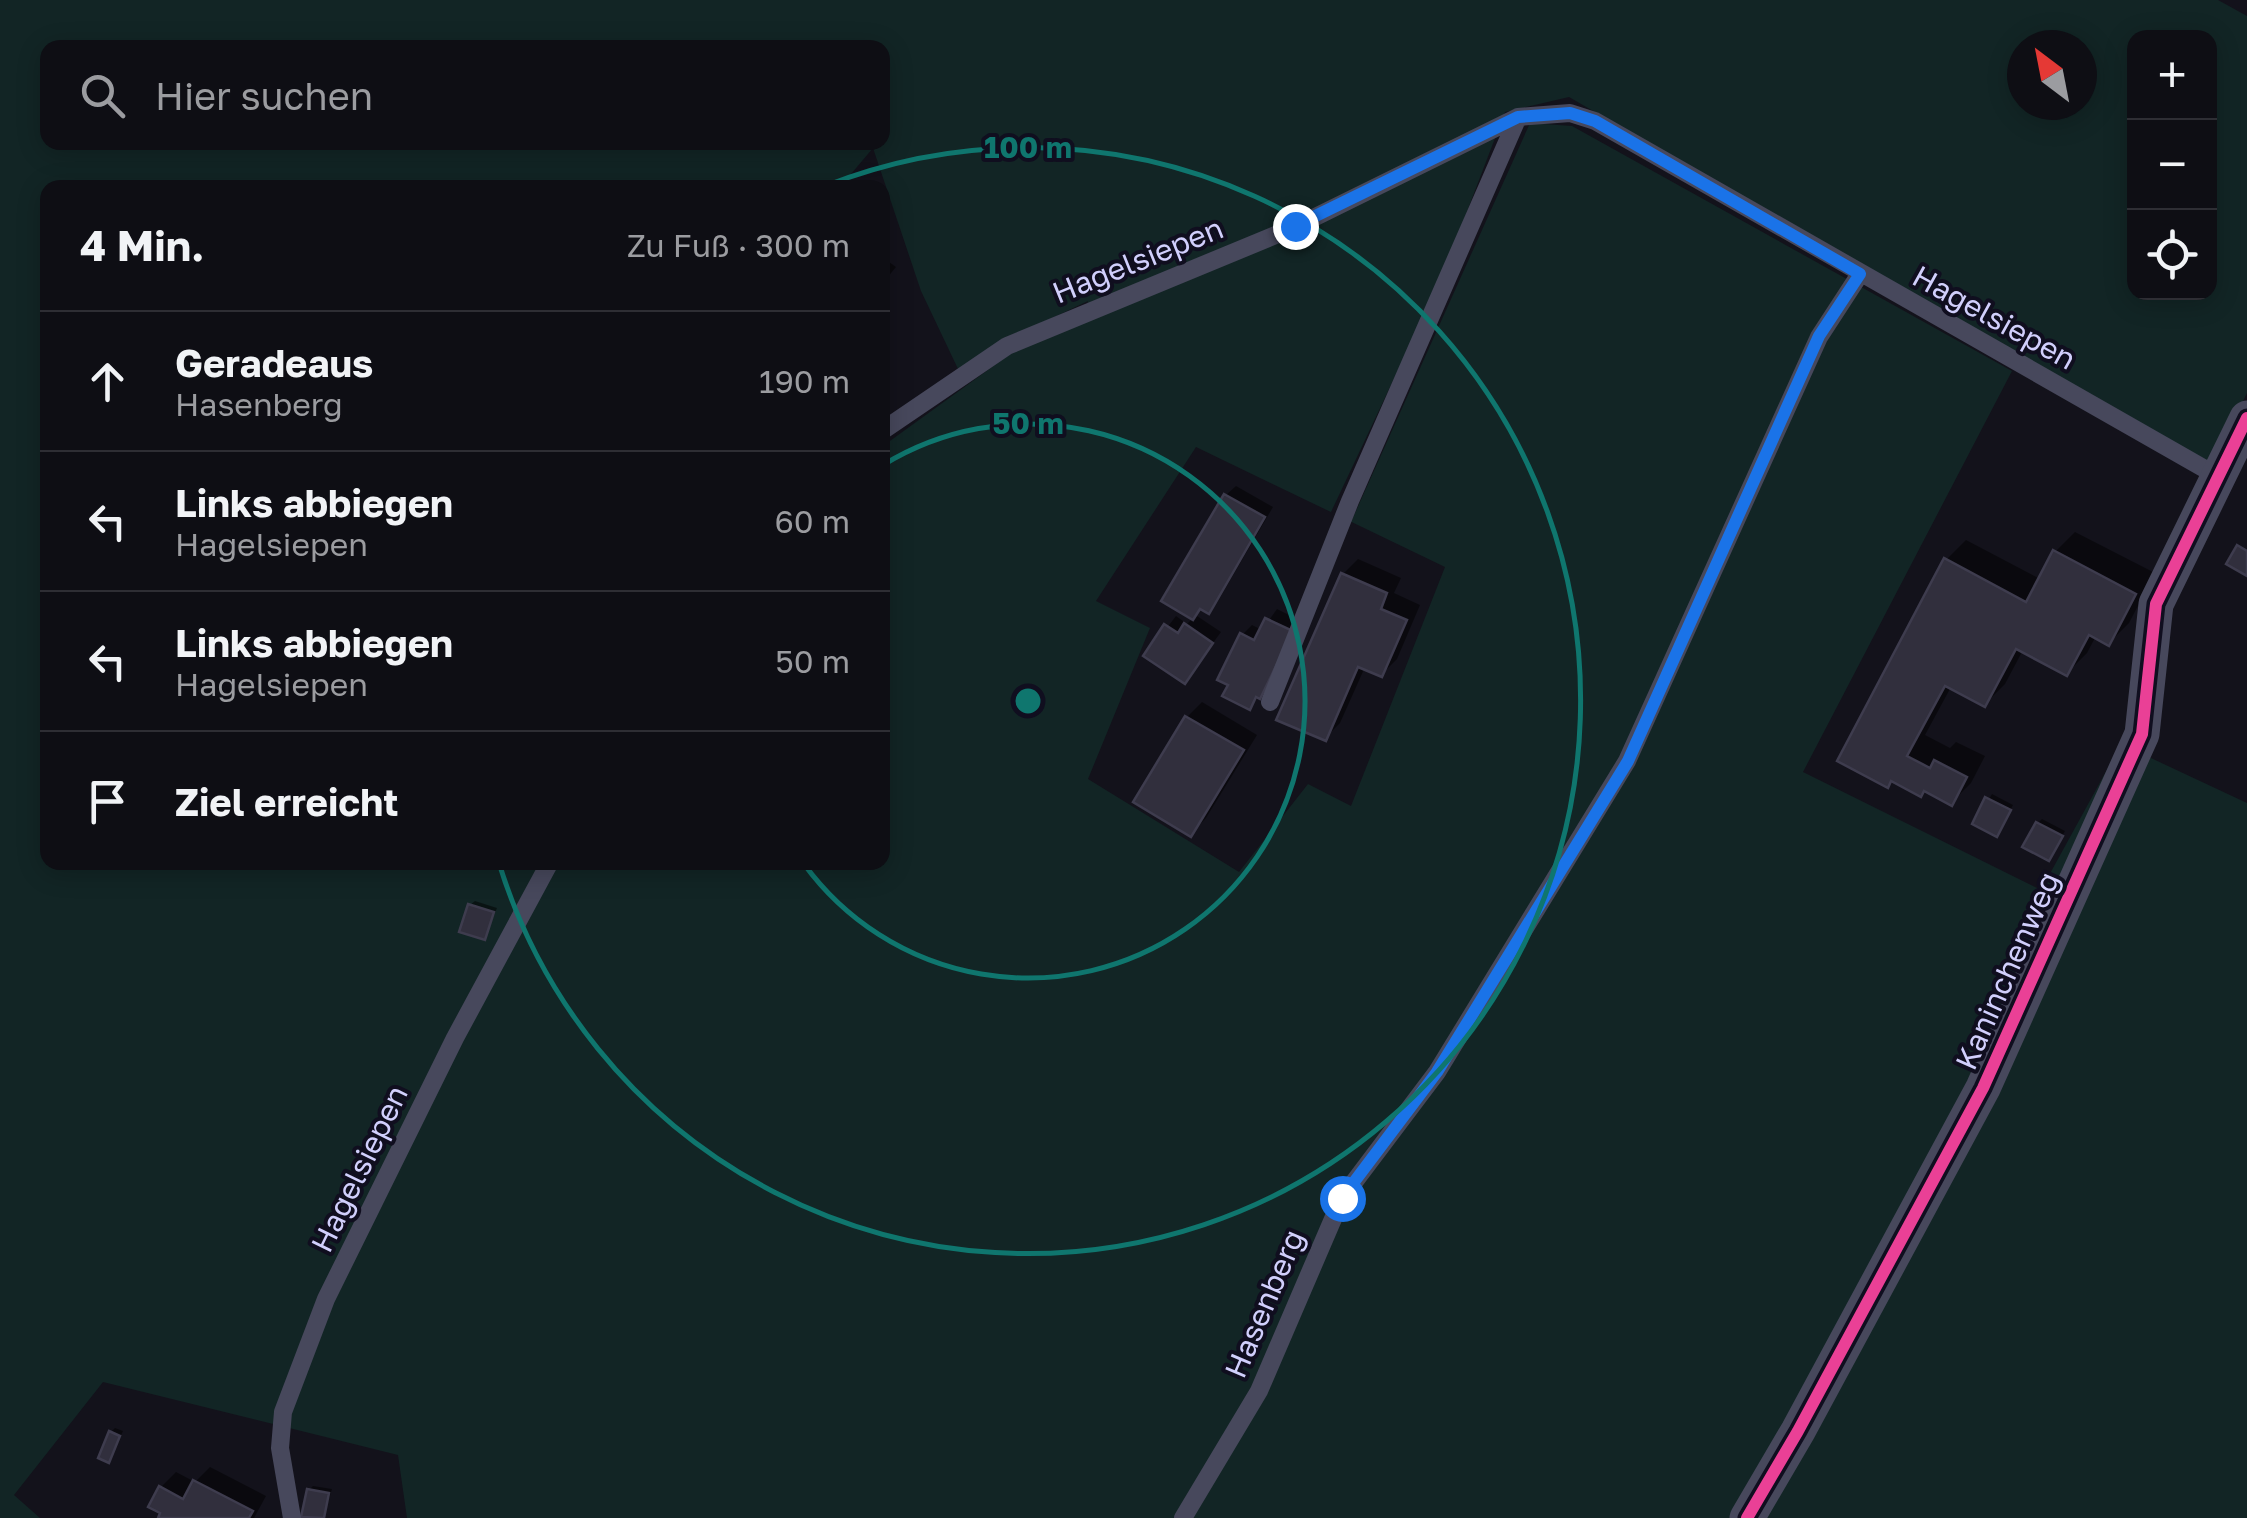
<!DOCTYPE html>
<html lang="de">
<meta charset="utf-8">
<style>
body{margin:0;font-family:"Golos Text",sans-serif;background:#1c1c22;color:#f1f3f6}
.controls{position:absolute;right:30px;top:30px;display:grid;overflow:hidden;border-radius:20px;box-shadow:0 5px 25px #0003}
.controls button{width:90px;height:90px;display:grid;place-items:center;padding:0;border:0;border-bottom:2px solid #2e2e34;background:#0e0e14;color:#f1f3f6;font:50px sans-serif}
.compass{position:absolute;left:2007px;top:30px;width:90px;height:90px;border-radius:50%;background:#0e0e14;box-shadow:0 5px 25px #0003;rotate:328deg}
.stop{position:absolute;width:30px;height:30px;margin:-22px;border:8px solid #1a73e8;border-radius:50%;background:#fff}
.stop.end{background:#1a73e8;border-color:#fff;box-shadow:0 2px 10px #0008}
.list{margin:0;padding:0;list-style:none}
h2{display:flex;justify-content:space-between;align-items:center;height:130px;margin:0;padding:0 40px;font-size:42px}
h2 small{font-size:32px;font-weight:400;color:#9b9ca0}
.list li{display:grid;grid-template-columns:65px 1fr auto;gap:30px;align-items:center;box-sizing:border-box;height:140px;padding:0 40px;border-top:2px solid #2e2e34}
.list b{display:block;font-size:38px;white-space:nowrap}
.list p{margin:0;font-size:32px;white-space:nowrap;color:#9b9ca0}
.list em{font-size:32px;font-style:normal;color:#9b9ca0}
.icon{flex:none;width:55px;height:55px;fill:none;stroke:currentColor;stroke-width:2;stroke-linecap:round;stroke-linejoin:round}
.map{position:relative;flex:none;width:2247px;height:1518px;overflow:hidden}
.search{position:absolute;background:#0e0e14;box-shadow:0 5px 25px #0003;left:40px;top:40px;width:850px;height:110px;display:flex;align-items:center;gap:25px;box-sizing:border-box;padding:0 35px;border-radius:20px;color:#9b9ca0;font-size:38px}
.panel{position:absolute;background:#0e0e14;box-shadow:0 5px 25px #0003;left:40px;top:180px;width:850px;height:690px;border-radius:20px}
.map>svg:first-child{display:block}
.green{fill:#122525;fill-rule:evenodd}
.shadow{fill:#0007}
.building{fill:#312f3d;stroke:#3e3c4e;stroke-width:2.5}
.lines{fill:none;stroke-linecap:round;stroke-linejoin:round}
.lane{stroke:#47485c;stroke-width:18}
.street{stroke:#47485c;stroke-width:35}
.cycleway-casing{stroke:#100e1f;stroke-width:19}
.cycleway{stroke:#ea4096;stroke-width:12}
.route{stroke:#1a73e8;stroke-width:12}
.ring{fill:none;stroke:#0f766e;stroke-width:5}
.labels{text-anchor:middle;stroke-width:8;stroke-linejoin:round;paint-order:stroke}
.street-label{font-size:30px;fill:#d1cffc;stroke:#100e1f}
.centre{fill:#0f766e;stroke:#100e1f;stroke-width:5}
.ring-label{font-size:30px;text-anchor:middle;font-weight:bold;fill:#0f766e;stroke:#100e1f;stroke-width:8;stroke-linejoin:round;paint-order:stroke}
</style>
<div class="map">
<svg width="2247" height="1518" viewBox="0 0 2247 1518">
<rect width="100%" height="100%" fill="#13121b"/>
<!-- green -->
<path class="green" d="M 0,0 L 2218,0 L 2247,16 L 2247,393 L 2210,468 L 1569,97 L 1505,112 L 1442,277 L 1331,512 L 1351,522 L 1530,123 L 1572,126 L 2012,371 L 1803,772 L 2041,890 L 2121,744 L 2247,803 L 2247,1518 L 407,1518 L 398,1455 L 103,1382 L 14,1495 L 40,1518 L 0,1518 ZM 2134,38 L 2210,38 L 2210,292 L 2134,292 ZM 2022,45 L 2082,45 L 2082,105 L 2022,105 ZM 48,48 L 882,48 L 882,142 L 48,142 ZM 873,148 L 921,291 L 959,371 L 1004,341 L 1088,301 L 1082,319 L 1010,354 L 883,446 L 882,862 L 48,862 L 48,188 L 840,187 ZM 1196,447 L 1445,567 L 1351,806 L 1308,784 L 1239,872 L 1088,779 L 1150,628 L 1096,601 Z"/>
<!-- shadow -->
<path class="shadow" d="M 882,257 L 896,267 L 882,284 Z
M 1236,486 L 1273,507 L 1218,601 L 1208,611 L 1202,607 L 1194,614 L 1221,632 L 1185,681 L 1146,655 L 1176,616 L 1187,624 L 1194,617 L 1165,601 L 1226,495 Z
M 2075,532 L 2155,573 L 2129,623 L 2109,643 L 2096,636 L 2087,653 L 2067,673 L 2023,650 L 2005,684 L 1985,704 L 1951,687 L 1925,735 L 1950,748 L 1956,742 L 1985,756 L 1971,783 L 1951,803 L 1925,789 L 1893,779 L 1887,785 L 1946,560 L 1966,540 L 2040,579 L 2055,552 Z
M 1358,559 L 1401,578 L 1394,593 L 1420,605 L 1397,659 L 1382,674 L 1365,667 L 1340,723 L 1325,738 L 1343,574 Z
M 1277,609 L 1301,621 L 1270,686 L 1249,706 L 1242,635 L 1252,625 L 1262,630 Z
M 1202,702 L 1257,735 L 1206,818 L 1191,834 L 1187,717 Z
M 1992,794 L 2013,805 L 2000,829 L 1975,823 Z
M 2042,819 L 2065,831 L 2049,858 L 2038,823 Z
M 475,901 L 497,908 L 485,938 L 470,905 Z
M 115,1428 L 123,1431 L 109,1460 L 111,1432 Z
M 210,1467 L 266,1496 L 254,1518 L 160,1518 L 161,1487 L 176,1472 L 195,1482 Z
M 313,1486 L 332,1489 L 323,1518 L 304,1515 L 309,1490 Z"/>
<!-- building -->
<path class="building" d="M 1224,494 L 1265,517 L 1209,614 L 1200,609 L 1193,620 L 1161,601 Z
M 2237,545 L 2247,551 L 2247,576 L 2226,564 Z
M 2053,550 L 2136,594 L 2109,646 L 2089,635 L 2067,676 L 2016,649 L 1985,707 L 1945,686 L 1907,756 L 1930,768 L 1934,760 L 1967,777 L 1952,806 L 1924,791 L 1921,797 L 1891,781 L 1888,788 L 1837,761 L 1944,558 L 2026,602 Z
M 1341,573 L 1387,593 L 1381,609 L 1407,620 L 1382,677 L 1358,667 L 1326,741 L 1276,720 Z
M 1265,618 L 1293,631 L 1260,699 L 1256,697 L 1250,710 L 1222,696 L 1228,685 L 1217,680 L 1240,633 L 1254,640 Z
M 1184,623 L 1213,643 L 1185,684 L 1143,656 L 1164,624 L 1178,633 Z
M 1185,716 L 1244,750 L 1191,837 L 1133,802 Z
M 1985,797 L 2011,810 L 1997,837 L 1972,824 Z
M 2036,822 L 2063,836 L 2049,861 L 2022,847 Z
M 468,904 L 494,912 L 485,940 L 459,932 Z
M 109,1431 L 120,1436 L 109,1463 L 98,1458 Z
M 193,1480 L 253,1511 L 249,1518 L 158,1518 L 160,1513 L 148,1507 L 159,1486 L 183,1499 Z
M 307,1489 L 329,1493 L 324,1518 L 301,1517 Z"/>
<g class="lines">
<!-- lane -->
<path class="lane" d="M 882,431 L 1007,346 L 1295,227 L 1518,117 L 1570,113 L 1595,121 L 2219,477
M 1270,702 L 1350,501 L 1518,117
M 292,1518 L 280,1448 L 283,1412 L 326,1299 L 455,1038 L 550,862
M 1183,1518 L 1259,1391 L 1342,1198 L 1437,1072 L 1627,761 L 1819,337 L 1860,274"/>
<!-- street -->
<path class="street" d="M 1747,1518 L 1798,1431 L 1983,1088 L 2142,734 L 2156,604 L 2247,418"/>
<defs>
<path id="cycleway" d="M 1747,1518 L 1798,1431 L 1983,1088 L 2142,734 L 2156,604 L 2247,418"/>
</defs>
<!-- cycleway casing -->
<use href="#cycleway" class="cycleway-casing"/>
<!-- cycleway -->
<use href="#cycleway" class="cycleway"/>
</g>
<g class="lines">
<!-- route -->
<path class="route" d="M 1295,226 L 1518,117 L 1570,113 L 1595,121 L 1860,274 L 1819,336 L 1628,761 L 1437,1072 L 1342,1198"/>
</g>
<!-- distance rings -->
<g class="ring">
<path d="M883 465A277 277 0 1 1 804 864"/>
<path d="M825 186A553 553 0 1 1 499 863"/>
</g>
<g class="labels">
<!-- street labels -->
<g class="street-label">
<text transform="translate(1138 261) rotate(-22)" y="10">Hagelsiepen</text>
<text transform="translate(1994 318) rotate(29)" y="10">Hagelsiepen</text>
<text transform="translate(2008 971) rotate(-66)" y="10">Kaninchenweg</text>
<text transform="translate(360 1169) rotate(-64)" y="10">Hagelsiepen</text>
<text transform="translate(1265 1304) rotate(-67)" y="10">Hasenberg</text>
</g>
</g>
<circle cx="1028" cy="701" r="15" class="centre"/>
<g class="ring-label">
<text x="1028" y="158">100 m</text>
<text x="1028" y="434">50 m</text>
</g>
</svg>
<div class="controls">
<button>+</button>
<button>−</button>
<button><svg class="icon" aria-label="locate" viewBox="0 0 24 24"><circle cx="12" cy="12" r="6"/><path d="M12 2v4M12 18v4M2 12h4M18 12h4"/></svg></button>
</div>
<svg class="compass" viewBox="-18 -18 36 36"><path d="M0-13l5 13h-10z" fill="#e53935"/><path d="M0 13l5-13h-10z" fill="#9b9ca0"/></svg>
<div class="stop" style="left:1342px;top:1198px"></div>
<div class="stop end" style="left:1295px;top:226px"></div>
<div class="search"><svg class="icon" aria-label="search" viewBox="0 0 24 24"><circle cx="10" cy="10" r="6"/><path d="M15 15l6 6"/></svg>Hier suchen</div>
<section class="panel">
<h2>4 Min.<small>Zu Fuß · 300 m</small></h2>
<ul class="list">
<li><svg class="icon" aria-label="ahead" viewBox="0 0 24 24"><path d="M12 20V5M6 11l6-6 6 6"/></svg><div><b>Geradeaus</b><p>Hasenberg</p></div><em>190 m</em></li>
<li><svg class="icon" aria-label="left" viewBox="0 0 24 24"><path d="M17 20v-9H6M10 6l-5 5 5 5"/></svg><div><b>Links abbiegen</b><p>Hagelsiepen</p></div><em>60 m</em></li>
<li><svg class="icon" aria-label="left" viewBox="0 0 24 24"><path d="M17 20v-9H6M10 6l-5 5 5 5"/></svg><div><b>Links abbiegen</b><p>Hagelsiepen</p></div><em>50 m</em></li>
<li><svg class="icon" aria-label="arrive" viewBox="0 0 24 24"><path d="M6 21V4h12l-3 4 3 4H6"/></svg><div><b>Ziel erreicht</b></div></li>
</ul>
</section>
</div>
